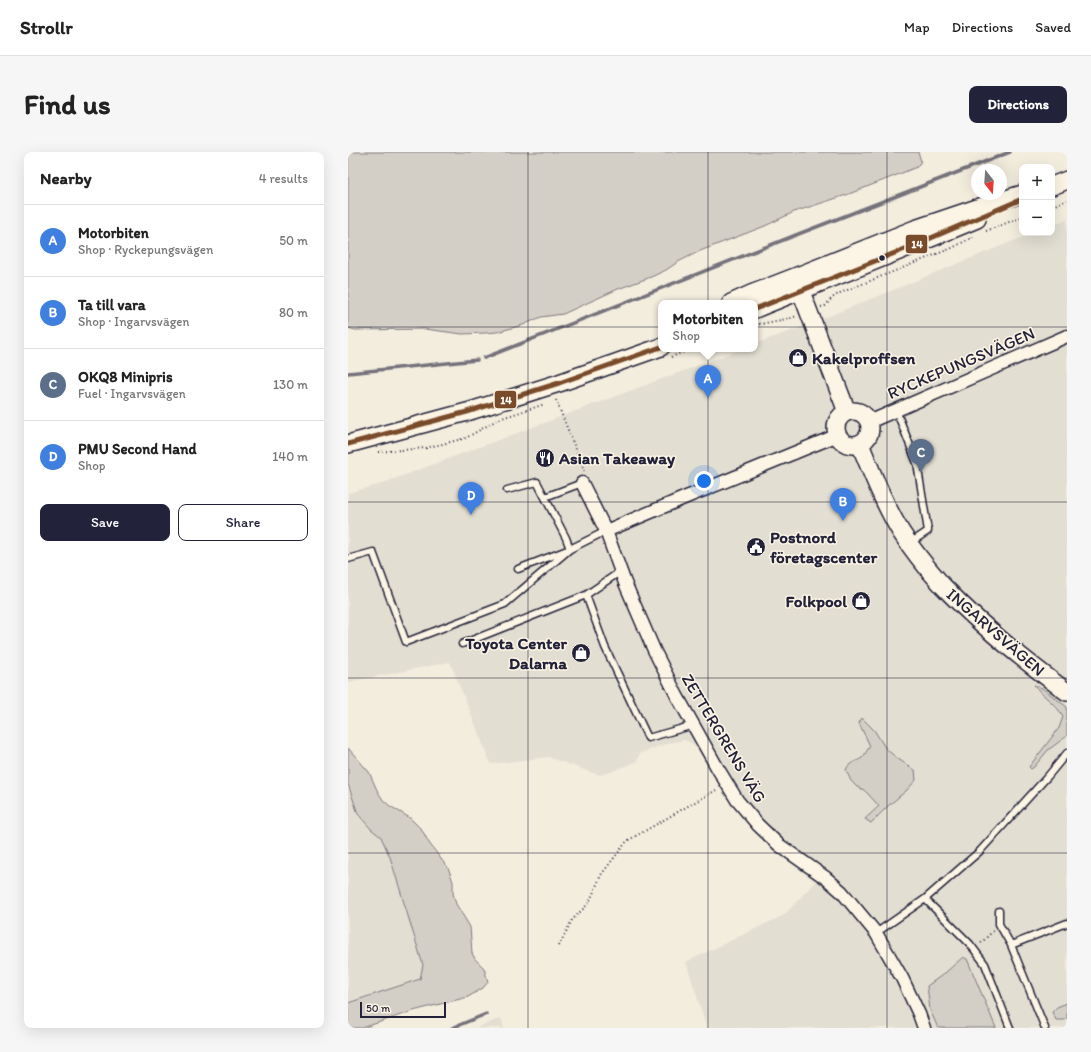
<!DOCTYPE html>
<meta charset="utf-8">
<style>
body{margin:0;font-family:Itim,sans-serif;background:#f6f6f6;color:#222}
.controls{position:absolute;right:12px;top:12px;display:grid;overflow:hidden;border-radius:8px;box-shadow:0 4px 16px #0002}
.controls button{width:36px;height:36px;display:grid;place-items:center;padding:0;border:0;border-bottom:1px solid #e0e0e0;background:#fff;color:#222;font:20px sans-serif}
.compass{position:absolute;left:623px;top:12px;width:36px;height:36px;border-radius:50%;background:#fff;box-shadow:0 4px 16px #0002;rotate:163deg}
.scale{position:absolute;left:12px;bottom:10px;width:86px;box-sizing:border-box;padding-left:4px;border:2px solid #22223b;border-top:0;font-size:11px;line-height:14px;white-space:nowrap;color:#22223b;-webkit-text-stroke:3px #fcf5e5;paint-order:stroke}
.you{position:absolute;left:356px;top:329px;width:14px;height:14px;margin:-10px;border:3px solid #fff;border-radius:50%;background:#1a73e8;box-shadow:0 0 0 6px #1a73e833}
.badge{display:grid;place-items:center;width:26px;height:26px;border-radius:50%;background:#22223b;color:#fff;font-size:13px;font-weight:700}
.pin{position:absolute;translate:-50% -33px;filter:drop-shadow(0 1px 2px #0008)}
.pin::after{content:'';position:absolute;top:21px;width:14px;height:12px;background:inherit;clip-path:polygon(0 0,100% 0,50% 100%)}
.popup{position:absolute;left:310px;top:148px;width:100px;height:52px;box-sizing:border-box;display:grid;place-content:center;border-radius:8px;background:#fff;filter:drop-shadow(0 1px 3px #0005);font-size:13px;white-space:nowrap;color:#767676}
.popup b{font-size:15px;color:#222}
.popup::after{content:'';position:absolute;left:50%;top:100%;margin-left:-8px;border:8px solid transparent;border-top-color:#fff}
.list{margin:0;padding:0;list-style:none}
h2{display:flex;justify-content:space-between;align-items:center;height:52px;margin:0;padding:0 16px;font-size:17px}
h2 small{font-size:13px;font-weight:400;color:#767676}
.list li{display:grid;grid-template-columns:26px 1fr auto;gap:12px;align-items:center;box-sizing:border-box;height:72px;padding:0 16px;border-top:1px solid #e0e0e0}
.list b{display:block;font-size:15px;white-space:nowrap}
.list p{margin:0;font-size:13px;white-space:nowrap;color:#767676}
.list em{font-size:13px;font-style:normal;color:#767676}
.actions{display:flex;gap:8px;padding:12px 16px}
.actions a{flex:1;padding:9px 0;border:1px solid #22223b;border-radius:8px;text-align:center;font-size:14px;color:#22223b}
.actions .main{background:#22223b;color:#fff}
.map{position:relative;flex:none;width:719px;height:876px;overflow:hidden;border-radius:8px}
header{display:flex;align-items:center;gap:24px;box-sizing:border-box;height:56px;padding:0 20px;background:#fff;border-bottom:1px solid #e0e0e0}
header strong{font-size:19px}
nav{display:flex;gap:22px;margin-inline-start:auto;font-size:14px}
.intro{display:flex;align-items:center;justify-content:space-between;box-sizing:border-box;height:96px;padding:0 24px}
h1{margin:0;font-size:28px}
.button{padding:10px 18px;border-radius:8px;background:#22223b;color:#fff;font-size:14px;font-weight:700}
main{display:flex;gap:24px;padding:0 24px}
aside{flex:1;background:#fff;border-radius:8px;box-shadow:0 4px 16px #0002}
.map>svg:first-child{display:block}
.built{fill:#e3ded2}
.green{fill:#d4cfc6;stroke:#7b7880}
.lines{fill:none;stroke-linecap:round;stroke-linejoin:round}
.stream{stroke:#75727b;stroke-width:3.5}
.lane-casing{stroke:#22223b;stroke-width:9}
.street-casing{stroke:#22223b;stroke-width:15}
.secondary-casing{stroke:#22223b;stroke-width:20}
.path{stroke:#22223b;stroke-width:2;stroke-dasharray:1 3;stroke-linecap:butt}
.lane{stroke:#fcf5e5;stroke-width:6}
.street{stroke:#fcf5e5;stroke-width:12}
.secondary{stroke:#fcf5e5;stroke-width:17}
.bus-1-casing{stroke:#fcf5e5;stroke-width:8}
.bus-1{stroke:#7a4b2a;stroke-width:5}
.grid{fill:none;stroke:#22223b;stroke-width:1;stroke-opacity:0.55}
.bus-dot{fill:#22223b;stroke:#fcf5e5;stroke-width:1.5}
.labels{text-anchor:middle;stroke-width:3;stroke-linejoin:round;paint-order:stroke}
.poi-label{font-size:17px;font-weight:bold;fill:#22223b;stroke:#fcf5e5;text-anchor:start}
.street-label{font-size:17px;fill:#22223b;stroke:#fcf5e5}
.line-badge{stroke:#fcf5e5;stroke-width:1.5}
.badge-label{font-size:11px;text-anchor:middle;font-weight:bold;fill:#fff}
</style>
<header>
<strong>Strollr</strong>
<nav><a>Map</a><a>Directions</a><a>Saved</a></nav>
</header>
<div class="intro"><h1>Find us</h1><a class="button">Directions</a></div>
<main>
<aside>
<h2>Nearby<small>4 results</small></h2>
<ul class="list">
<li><span class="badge" style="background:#3f7fe0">A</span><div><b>Motorbiten</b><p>Shop · Ryckepungsvägen</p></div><em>50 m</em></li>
<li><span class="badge" style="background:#3f7fe0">B</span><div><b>Ta till vara</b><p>Shop · Ingarvsvägen</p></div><em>80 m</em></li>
<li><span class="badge" style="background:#5c6f8a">C</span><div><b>OKQ8 Minipris</b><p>Fuel · Ingarvsvägen</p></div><em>130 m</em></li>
<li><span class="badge" style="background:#3f7fe0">D</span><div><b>PMU Second Hand</b><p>Shop</p></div><em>140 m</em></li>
</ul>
<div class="actions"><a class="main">Save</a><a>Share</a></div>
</aside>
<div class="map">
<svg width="719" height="876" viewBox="0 0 719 876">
<rect width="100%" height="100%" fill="#f3edde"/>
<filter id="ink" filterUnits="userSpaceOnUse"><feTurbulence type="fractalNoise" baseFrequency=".025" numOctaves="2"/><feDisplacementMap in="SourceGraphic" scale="8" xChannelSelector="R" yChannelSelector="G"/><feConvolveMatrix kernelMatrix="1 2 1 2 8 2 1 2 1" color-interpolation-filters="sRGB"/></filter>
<g filter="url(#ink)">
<!-- built -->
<path class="built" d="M 719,67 L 719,876 L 359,876 L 338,810 L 436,763 L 467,730 L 415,688 L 367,624 L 345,592 L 336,588 L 321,591 L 292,601 L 289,609 L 263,620 L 251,623 L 200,605 L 143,612 L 102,510 L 0,530 L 0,341 L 30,333 L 394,197 L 407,197 L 407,192 L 464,171 L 685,81 L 704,81 L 704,73 Z
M 0,636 L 4,641 L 10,662 L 23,677 L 33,685 L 42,705 L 75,813 L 72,827 L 58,833 L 0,850 Z
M 153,866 L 156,876 L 128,876 Z"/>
<!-- green -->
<path class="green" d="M 0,0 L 570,0 L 573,9 L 569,15 L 501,42 L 492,45 L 446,60 L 417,74 L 352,99 L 330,110 L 318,118 L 303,125 L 270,137 L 215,162 L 193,165 L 175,173 L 149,180 L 137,181 L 114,182 L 77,177 L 7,178 L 0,176 Z
M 686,533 L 694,536 L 719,555 L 719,584 L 700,598 L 686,615 L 683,617 L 681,615 L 711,576 L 715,565 C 710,553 694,544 686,533 Z
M 514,566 L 526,578 L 538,597 L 550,607 L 567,618 L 568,628 L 559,638 L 540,654 L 523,671 L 517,667 L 531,654 L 521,643 L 516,638 L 509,635 L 503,629 L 498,618 C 501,610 508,610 514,606 C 517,603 519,598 522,594 L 511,571 Z
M 0,596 L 21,620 L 29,638 L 35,648 L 42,654 L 62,666 L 74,678 L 81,691 L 96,711 L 101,718 L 105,730 L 105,741 L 108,752 L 122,775 L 124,801 L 127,807 L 136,816 L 140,830 L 135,836 L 120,845 L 65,859 L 14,876 L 0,876 L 0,851 L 72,827 L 75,813 L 42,705 L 33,685 L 23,677 L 10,662 L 0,632 Z
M 615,805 L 619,807 L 648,876 L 590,876 L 582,858 L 579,834 L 597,821 Z
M 719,851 L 719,867 L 716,868 L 708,868 L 704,860 L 709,855 Z"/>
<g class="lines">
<!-- stream -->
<path class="stream" d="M 136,206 L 453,81 L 662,0
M 0,221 L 129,208
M 104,876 L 138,862"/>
<defs>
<path id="lane" d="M 548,258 L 569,311 L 580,379 L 562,391
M 197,345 L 234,331
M 0,407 L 25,400 L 58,490 L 157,452 L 222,397 L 218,386 L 189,330 L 159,338
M 170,417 L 222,397 L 258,379
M 238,443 L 257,495 L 300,586 L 346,573
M 114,492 L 238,443 L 273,419
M 577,747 L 622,792 L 637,812 L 662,876
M 651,759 L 651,772 L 663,793
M 528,781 L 577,747 L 632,699 L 700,624 L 719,601
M 697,876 L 663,793 L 719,771"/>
<path id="street" d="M 521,270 L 719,184
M 234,331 L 258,379 L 336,346 L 490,283
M 258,379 L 277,431 L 306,498 L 329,544 L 370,617 L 389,648 L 410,673 L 431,693 L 478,726 L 494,740 L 528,781 L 554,826 L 571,862 L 576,876"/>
<path id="secondary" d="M 704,34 L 719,28
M 449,129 L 499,260
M 383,151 L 403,142 L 457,121 L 567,77 L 635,54 L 674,42
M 407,157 C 481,127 555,98 629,67
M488 276a17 17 0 1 1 34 0a17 17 0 1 1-34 0Z
M 0,292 L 119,260 L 211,231 L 313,195
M 512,292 C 524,321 536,352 553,380 C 565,399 579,416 594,433 C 632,473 674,507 719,540"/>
</defs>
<!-- lane casing -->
<use href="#lane" class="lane-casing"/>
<!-- street casing -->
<use href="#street" class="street-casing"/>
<!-- secondary casing -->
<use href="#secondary" class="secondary-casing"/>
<!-- path -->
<path class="path" d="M 704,54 L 719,48
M 638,79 L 674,65
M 473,155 L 477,154 L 484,146 L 492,141 L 604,96 L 625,85
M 407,173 L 443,166 L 449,164
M 323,205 L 343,197
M 208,248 L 236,318 L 236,319
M 526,290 L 534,277
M 30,300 L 78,296 L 118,286 L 151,267 L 197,252
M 633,791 L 645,779
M 211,794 L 224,768 L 241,751 L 253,723 L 279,689 L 370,637"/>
<!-- lane -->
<use href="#lane" class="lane"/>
<!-- street -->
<use href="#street" class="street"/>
<!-- secondary -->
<use href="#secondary" class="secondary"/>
<defs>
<path id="bus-1" d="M 407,157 L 562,95 L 674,47
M 0,292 L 119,260 L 211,231 L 313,195"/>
</defs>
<!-- bus-1 casing -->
<use href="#bus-1" class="bus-1-casing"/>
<!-- bus-1 -->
<use href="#bus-1" class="bus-1"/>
</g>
</g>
<!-- grid -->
<path class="grid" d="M 180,0 L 180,876M 360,0 L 360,876M 539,0 L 539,876M 0,175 L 719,175M 0,350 L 719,350M 0,526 L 719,526M 0,701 L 719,701"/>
<!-- icons -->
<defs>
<symbol id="shop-disc" viewBox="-11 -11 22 22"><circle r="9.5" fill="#22223b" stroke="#fcf5e5"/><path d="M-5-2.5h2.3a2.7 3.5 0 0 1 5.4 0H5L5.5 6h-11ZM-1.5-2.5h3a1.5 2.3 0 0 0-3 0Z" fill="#fff"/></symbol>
<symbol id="restaurant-disc" viewBox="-11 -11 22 22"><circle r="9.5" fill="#22223b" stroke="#fcf5e5"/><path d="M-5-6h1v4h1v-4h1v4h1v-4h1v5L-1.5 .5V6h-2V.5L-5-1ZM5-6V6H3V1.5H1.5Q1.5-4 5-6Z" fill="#fff"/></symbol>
<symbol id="civic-disc" viewBox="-11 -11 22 22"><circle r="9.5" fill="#22223b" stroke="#fcf5e5"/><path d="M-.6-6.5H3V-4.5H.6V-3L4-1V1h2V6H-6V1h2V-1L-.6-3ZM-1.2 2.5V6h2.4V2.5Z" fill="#fff"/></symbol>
</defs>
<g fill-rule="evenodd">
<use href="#shop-disc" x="439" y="195" width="22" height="22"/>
<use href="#restaurant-disc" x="186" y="295" width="22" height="22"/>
<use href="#civic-disc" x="397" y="384" width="22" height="22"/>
<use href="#shop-disc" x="502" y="438" width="22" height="22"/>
<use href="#shop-disc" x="222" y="490" width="22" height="22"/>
</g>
<!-- markers -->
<circle class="bus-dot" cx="534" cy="106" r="3.5"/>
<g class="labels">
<!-- poi labels -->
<g class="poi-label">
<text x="464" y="212">Kakelproffsen</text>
<text x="211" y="312">Asian Takeaway</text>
<text x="422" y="391">Postnord<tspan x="422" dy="20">företagscenter</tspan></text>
<text x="499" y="455" text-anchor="end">Folkpool</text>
<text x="219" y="497" text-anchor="end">Toyota Center<tspan x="219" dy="20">Dalarna</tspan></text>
</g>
<!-- street labels -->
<g class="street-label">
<text transform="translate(613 211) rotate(-23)" y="6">RYCKEPUNGSVÄGEN</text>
<text transform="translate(648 480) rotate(41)" y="6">INGARVSVÄGEN</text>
<text transform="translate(376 586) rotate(59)" y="6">ZETTERGRENS VÄG</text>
</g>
</g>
<g class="line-badge">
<rect x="557" y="82" width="23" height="20" rx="4" fill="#7a4b2a"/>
<rect x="146" y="238" width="23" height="19" rx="4" fill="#7a4b2a"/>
</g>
<g class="badge-label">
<text x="569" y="96">14</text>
<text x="158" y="252">14</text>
</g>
</svg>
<div class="controls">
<button>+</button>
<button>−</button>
</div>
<svg class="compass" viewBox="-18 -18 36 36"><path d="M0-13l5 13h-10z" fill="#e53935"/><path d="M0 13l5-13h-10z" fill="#767676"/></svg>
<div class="scale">50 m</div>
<div class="you"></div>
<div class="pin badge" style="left:360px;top:246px;background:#3f7fe0">A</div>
<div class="popup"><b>Motorbiten</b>Shop</div>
<div class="pin badge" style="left:495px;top:369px;background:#3f7fe0">B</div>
<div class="pin badge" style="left:573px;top:320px;background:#5c6f8a">C</div>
<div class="pin badge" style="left:123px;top:363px;background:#3f7fe0">D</div>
</div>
</main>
